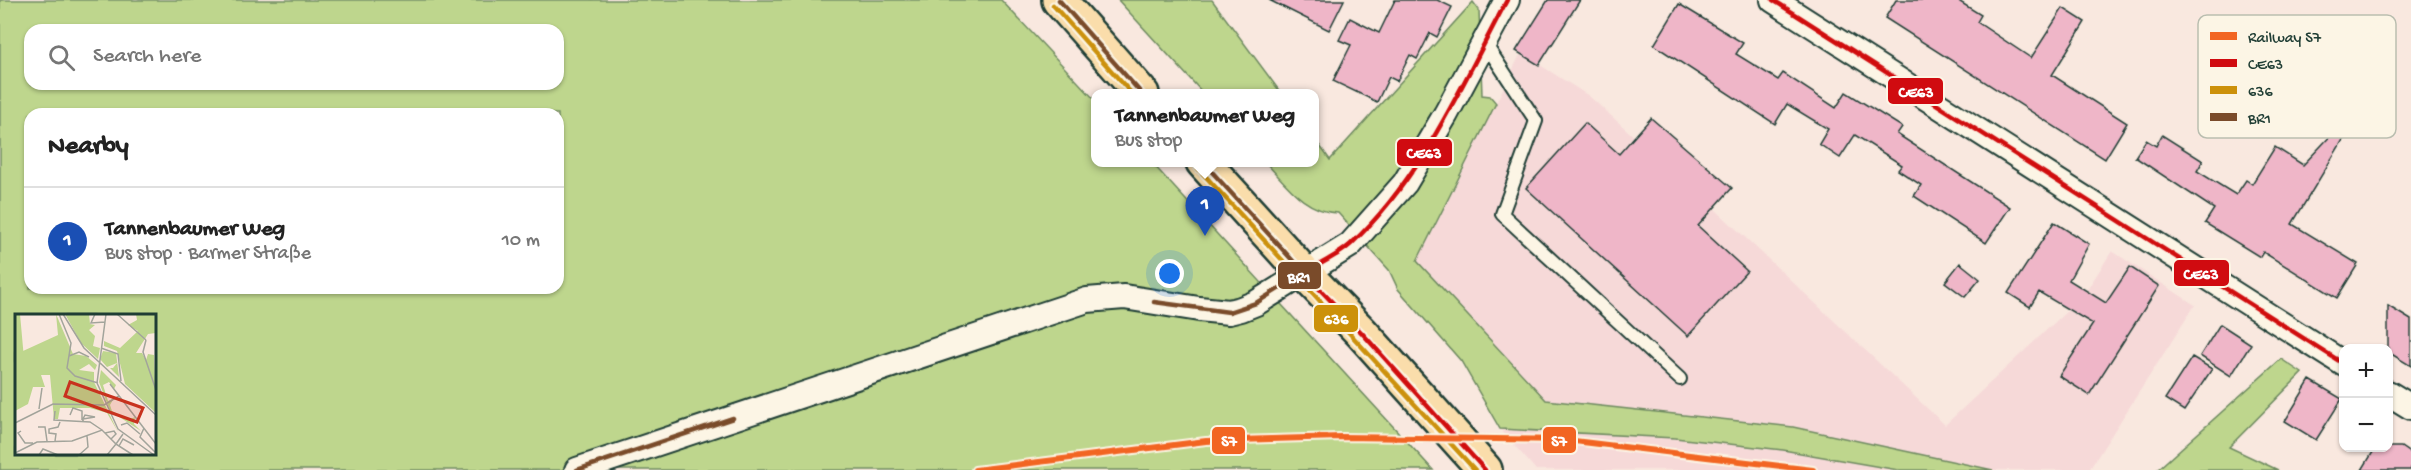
<!DOCTYPE html>
<meta charset="utf-8">
<style>
body{margin:0;font-family:"Gochi Hand",sans-serif;background:#f2f2f2;color:#222}
.controls{position:absolute;right:18px;bottom:18px;display:grid;overflow:hidden;border-radius:12px;box-shadow:0 2px 4px #0004}
.controls button{width:54px;height:54px;display:grid;place-items:center;padding:0;border:0;border-bottom:2px solid #e0e0e0;background:#fff;color:#222;font:30px sans-serif}
.you{position:absolute;left:1170px;top:274px;width:21px;height:21px;margin:-15px;border:4px solid #fff;border-radius:50%;background:#1a73e8;box-shadow:0 0 0 9px #1a73e833}
.badge{display:grid;place-items:center;width:39px;height:39px;border-radius:50%;background:#2563eb;color:#fff;font-size:20px;font-weight:700}
.pin{position:absolute;translate:-50% -50px;filter:drop-shadow(0 2px 3px #0008)}
.pin::after{content:'';position:absolute;top:32px;width:21px;height:18px;background:inherit;clip-path:polygon(0 0,100% 0,50% 100%)}
.popup{position:absolute;left:1091px;top:89px;width:228px;height:78px;box-sizing:border-box;display:grid;place-content:center;border-radius:12px;background:#fff;filter:drop-shadow(0 2px 4px #0005);font-size:20px;white-space:nowrap;color:#767676}
.popup b{font-size:22px;color:#222}
.popup::after{content:'';position:absolute;left:50%;top:100%;margin-left:-12px;border:12px solid transparent;border-top-color:#fff}
.list{margin:0;padding:0;list-style:none}
h2{display:flex;justify-content:space-between;align-items:center;height:78px;margin:0;padding:0 24px;font-size:26px}
h2 small{font-size:20px;font-weight:400;color:#767676}
.list li{display:grid;grid-template-columns:39px 1fr auto;gap:18px;align-items:center;box-sizing:border-box;height:108px;padding:0 24px;border-top:2px solid #e0e0e0}
.list b{display:block;font-size:22px;white-space:nowrap}
.list p{margin:0;font-size:20px;white-space:nowrap;color:#767676}
.list em{font-size:20px;font-style:normal;color:#767676}
.icon{flex:none;width:33px;height:33px;fill:none;stroke:currentColor;stroke-width:2;stroke-linecap:round;stroke-linejoin:round}
.map{position:relative;flex:none;width:2411px;height:470px;overflow:hidden}
.search{position:absolute;background:#fff;box-shadow:0 2px 4px #0004;left:24px;top:24px;width:540px;height:66px;display:flex;align-items:center;gap:15px;box-sizing:border-box;padding:0 21px;border-radius:18px;color:#767676;font-size:22px}
.panel{position:absolute;background:#fff;box-shadow:0 2px 4px #0004;left:24px;top:108px;width:540px;height:186px;border-radius:18px}
.map>svg:first-child{display:block}
.built{fill:#f6d9d8}
.green{fill:#bed68d;stroke:#6e8a60;stroke-width:1.5;fill-rule:evenodd}
.building{fill:#efb6c8;stroke:#1f3d34;stroke-width:1.5}
.lines{fill:none;stroke-linecap:round;stroke-linejoin:round}
.lane-casing{stroke:#1f3d34;stroke-width:16}
.street-casing{stroke:#1f3d34;stroke-width:28}
.primary-casing{stroke:#1f3d34;stroke-width:38}
.lane{stroke:#fcf5e5;stroke-width:12}
.street{stroke:#fcf5e5;stroke-width:24}
.primary{stroke:#faddab;stroke-width:33}
.bus-1-casing{stroke:#fcf5e5;stroke-width:9}
.bus-2-casing{stroke:#fcf5e5;stroke-width:9}
.bus-3-casing{stroke:#fcf5e5;stroke-width:9}
.bus-1{stroke:#d00b10;stroke-width:4.5}
.bus-2{stroke:#cc910a;stroke-width:4.5}
.bus-3{stroke:#7a4b2a;stroke-width:4.5}
.rail-1-casing{stroke:#fcf5e5;stroke-width:10}
.rail-1{stroke:#f26522;stroke-width:6}
.inset-road{fill:none;stroke:#a2a49b;stroke-width:1.5}
.view{fill:#c8321e;fill-opacity:0.15;stroke:#c8321e;stroke-width:3}
.inset-edge{fill:none;stroke:#1f3d34;stroke-width:3}
.key{fill:#fcf5e5;stroke:#babeb0;stroke-width:1.5}
.key-label{font-size:16px;fill:#1f3d34}
.line-badge{stroke:#fcf5e5;stroke-width:2}
.badge-label{font-size:16px;text-anchor:middle;font-weight:bold;fill:#fff}
</style>
<div class="map">
<svg width="2411" height="470" viewBox="0 0 2411 470">
<rect width="100%" height="100%" fill="#f9e8df"/>
<filter id="ink" filterUnits="userSpaceOnUse"><feTurbulence type="fractalNoise" baseFrequency=".0167" numOctaves="2"/><feDisplacementMap in="SourceGraphic" scale="12" xChannelSelector="R" yChannelSelector="G"/><feConvolveMatrix kernelMatrix="1 2 1 2 8 2 1 2 1" color-interpolation-filters="sRGB"/></filter>
<g filter="url(#ink)">
<!-- built -->
<path class="built" d="M 1521,53 L 1589,96 L 1716,210 L 1945,425 L 2083,296 L 2112,251 L 2195,305 L 2089,470 L 1993,470 L 1793,427 L 1546,400 L 1417,261 Z
M 1500,429 L 1675,438 L 1783,450 L 1898,470 L 1536,470 Z"/>
<!-- green -->
<path class="green" d="M 0,0 L 1001,0 L 1095,100 L 1096,162 L 1152,163 L 1433,470 L 0,470 ZM 30,30 L 558,30 L 558,84 L 30,84 ZM 30,114 L 558,114 L 558,288 L 30,288 ZM 16,316 L 154,316 L 154,454 L 16,454 Z
M 1118,0 L 1212,0 L 1281,93 L 1203,93 Z
M 1473,2 L 1479,10 L 1482,95 L 1490,96 L 1496,103 L 1417,261 L 1546,400 L 1793,427 L 1993,470 L 1898,470 L 1783,450 L 1675,438 L 1500,429 L 1461,361 L 1398,289 L 1389,270 L 1338,213 C 1305,212 1287,185 1266,163 L 1314,162 L 1315,139 L 1330,160 Z
M 2281,359 L 2302,373 L 2229,447 L 2278,470 L 2157,470 Z"/>
<!-- building -->
<path class="building" d="M 1269,0 L 1344,0 L 1329,30 Z
M 1395,0 L 1437,0 L 1452,7 L 1437,37 L 1430,33 L 1417,59 L 1410,55 L 1397,81 L 1389,77 L 1377,102 L 1333,81 L 1351,45 L 1339,40 L 1350,18 L 1379,33 Z
M 1548,0 L 1580,0 L 1539,65 L 1516,51 Z
M 1896,0 L 1957,0 L 1981,15 L 1977,22 L 2031,58 L 2063,8 L 2085,22 L 2052,75 L 2127,123 L 2105,159 L 1885,18 Z
M 1679,4 L 1743,43 L 1736,54 L 1778,80 L 1783,73 L 1836,108 L 1846,92 L 1902,127 L 1897,134 L 2010,207 L 1986,243 L 1914,196 L 1921,185 L 1898,170 L 1902,165 L 1855,135 L 1840,158 L 1819,144 L 1828,129 L 1787,104 L 1775,124 L 1654,45 Z
M 1651,118 L 1732,188 L 1698,226 L 1747,271 L 1688,336 L 1526,188 L 1585,123 L 1619,154 Z
M 2338,128 L 2346,135 L 2292,224 L 2358,264 L 2337,298 L 2263,252 L 2260,257 L 2205,223 L 2214,209 L 2135,157 L 2146,140 L 2156,146 L 2162,135 L 2203,161 L 2197,171 L 2236,195 L 2246,180 L 2252,184 L 2275,147 L 2303,165 Z
M 2054,222 L 2089,244 L 2069,280 L 2106,303 L 2130,267 L 2159,286 L 2089,395 L 2059,376 L 2093,324 L 2039,292 L 2030,307 L 2008,293 Z
M 1960,263 L 1980,279 L 1965,297 L 1945,282 Z
M 2388,306 L 2411,320 L 2411,366 L 2388,352 Z
M 2220,324 L 2251,344 L 2231,376 L 2200,356 Z
M 2192,357 L 2212,369 L 2184,411 L 2165,399 Z
M 2310,380 L 2342,399 L 2316,440 L 2285,421 Z
M 2376,447 L 2401,447 L 2411,454 L 2411,470 L 2362,470 Z"/>
<g class="lines">
<defs>
<path id="lane" d="M 1484,42 L 1536,121 L 1502,214 L 1680,379"/>
<path id="street" d="M 1773,0 L 2344,364
M 2388,393 L 2411,407
M 577,470 L 1087,300 L 1124,297 L 1199,309 L 1229,312 L 1241,309 L 1256,303 L 1350,245 L 1405,183 L 1446,114 L 1507,0"/>
<path id="primary" d="M 1059,0 L 1142,94
M 1203,162 L 1304,273 L 1362,333 L 1485,470"/>
</defs>
<!-- lane casing -->
<use href="#lane" class="lane-casing"/>
<!-- street casing -->
<use href="#street" class="street-casing"/>
<!-- primary casing -->
<use href="#primary" class="primary-casing"/>
<!-- lane -->
<use href="#lane" class="lane"/>
<!-- street -->
<use href="#street" class="street"/>
<!-- primary -->
<use href="#primary" class="primary"/>
<defs>
<path id="bus-1" d="M 1773,0 L 2344,364
M 1304,273 C 1319,264 1338,256 1351,244 C 1422,178 1462,84 1507,0
M 1304,273 L 1362,333 L 1485,470"/>
<path id="bus-2" d="M 1053,5 L 1132,94
M 1197,167 L 1475,470"/>
<path id="bus-3" d="M 1059,0 L 1142,94
M 1154,302 L 1229,312 L 1256,303 L 1304,273 L 1203,162
M 577,470 L 733,418"/>
</defs>
<!-- bus-1 casing -->
<use href="#bus-1" class="bus-1-casing"/>
<!-- bus-2 casing -->
<use href="#bus-2" class="bus-2-casing"/>
<!-- bus-3 casing -->
<use href="#bus-3" class="bus-3-casing"/>
<!-- bus-1 -->
<use href="#bus-1" class="bus-1"/>
<!-- bus-2 -->
<use href="#bus-2" class="bus-2"/>
<!-- bus-3 -->
<use href="#bus-3" class="bus-3"/>
<defs>
<path id="rail-1" d="M 975,470 L 1206,441 L 1341,437 L 1566,440 L 1813,470"/>
</defs>
<!-- rail-1 casing -->
<use href="#rail-1" class="rail-1-casing"/>
<!-- rail-1 -->
<use href="#rail-1" class="rail-1"/>
</g>
</g>
<!-- overview -->
<g transform="translate(15 314)">
<rect width="141" height="141" fill="#f9e8df"/>
<path d="M 0,0 L 5,0 L 10,56 L 8,37 L 43,21 L 41,0 L 58,40 L 71,42 L 82,51 L 80,56 L 74,50 L 64,56 L 79,58 L 79,68 L 103,118 L 92,99 L 75,94 L 45,94 L 43,105 L 39,105 L 35,61 L 26,61 L 30,73 L 18,73 L 13,90 L 0,97 ZM 50,0 L 74,0 L 75,10 L 80,11 L 74,16 L 80,22 L 78,32 L 85,34 L 83,45 L 66,29 ZM 121,0 L 141,0 L 141,19 L 133,20 L 121,39 L 127,39 L 131,46 L 133,40 L 139,41 L 141,99 L 110,70 L 102,37 L 89,32 L 89,27 L 105,34 L 123,17 L 113,11 L 122,6 ZM 88,37 L 101,39 L 104,63 L 95,54 L 98,54 L 102,49 L 92,53 L 85,45 ZM 86,56 L 101,71 L 99,75 L 94,68 L 88,71 L 93,87 L 99,84 L 95,91 L 97,97 L 113,106 L 120,103 L 119,110 L 126,117 L 95,97 L 84,68 Z" fill="#bed68d"/>
<path class="inset-road" d="M 44,0 L 56,29 L 52,54 L 60,62 L 83,69M 48,0 L 69,34 L 141,101M 80,0 L 76,9 L 90,8M 91,0 L 82,69 L 103,115 L 139,141M 102,0 L 131,26M 131,26 L 128,38 L 141,76M 86,34 L 103,40 L 106,67M 54,42 L 64,38 L 74,43M 95,70 L 141,130M 24,95 L 27,74M 40,97 L 39,106 L 75,108 L 87,116M 55,101 L 58,94 L 67,97 L 67,106M 68,108 L 68,105 L 70,101 L 80,103 L 68,105M 0,109 L 38,90 L 89,91 L 104,82M 106,111 L 112,109 L 125,120M 23,113 L 30,113 L 32,127M 129,114 L 125,123 L 141,139M 6,117 L 3,119 L 10,129 L 18,129M 90,119 L 99,117 L 101,120 L 96,125M 40,127 L 41,120 L 34,119 L 34,115 L 43,113 L 45,108M 104,132 L 108,125 L 119,131M 0,139 L 22,128 L 57,127 L 87,116 L 101,130 L 108,120M 24,141 L 28,135 L 43,141M 64,141 L 73,133 L 72,122M 92,141 L 101,130 L 118,141"/>
<path class="view" d="M 55,68 L 128,94 L 122,108 L 50,82 Z"/>
<rect width="141" height="141" class="inset-edge"/>
</g>
<!-- legend -->
<rect x="2198" y="15" width="198" height="123" rx="9" class="key"/>
<rect x="2210" y="32" width="27" height="8" fill="#f26522"/>
<rect x="2210" y="59" width="27" height="8" fill="#d00b10"/>
<rect x="2210" y="86" width="27" height="8" fill="#cc910a"/>
<rect x="2210" y="113" width="27" height="8" fill="#7a4b2a"/>
<g class="key-label">
<text x="2248" y="42">Railway S7</text>
<text x="2248" y="69">CE63</text>
<text x="2248" y="96">636</text>
<text x="2248" y="123">BR1</text>
</g>
<g class="line-badge">
<rect x="1887" y="77" width="57" height="28" rx="6" fill="#d00b10"/>
<rect x="1396" y="138" width="57" height="29" rx="6" fill="#d00b10"/>
<rect x="2173" y="259" width="57" height="28" rx="6" fill="#d00b10"/>
<rect x="1277" y="261" width="45" height="29" rx="6" fill="#7a4b2a"/>
<rect x="1313" y="304" width="46" height="29" rx="6" fill="#cc910a"/>
<rect x="1542" y="426" width="35" height="28" rx="6" fill="#f26522"/>
<rect x="1211" y="426" width="35" height="29" rx="6" fill="#f26522"/>
</g>
<g class="badge-label">
<text x="1916" y="97">CE63</text>
<text x="1424" y="158">CE63</text>
<text x="2201" y="279">CE63</text>
<text x="1299" y="282">BR1</text>
<text x="1336" y="324">636</text>
<text x="1559" y="446">S7</text>
<text x="1229" y="446">S7</text>
</g>
</svg>
<div class="controls">
<button>+</button>
<button>−</button>
</div>
<div class="you"></div>
<div class="pin badge" style="left:1205px;top:236px;background:#1a4fb4">1</div>
<div class="popup"><b>Tannenbaumer Weg</b>Bus stop</div>
<div class="search"><svg class="icon" aria-label="search" viewBox="0 0 24 24"><circle cx="10" cy="10" r="6"/><path d="M15 15l6 6"/></svg>Search here</div>
<section class="panel">
<h2>Nearby<small></small></h2>
<ul class="list">
<li><span class="badge" style="background:#1a4fb4">1</span><div><b>Tannenbaumer Weg</b><p>Bus stop · Barmer Straße</p></div><em>10 m</em></li>
</ul>
</section>
</div>
